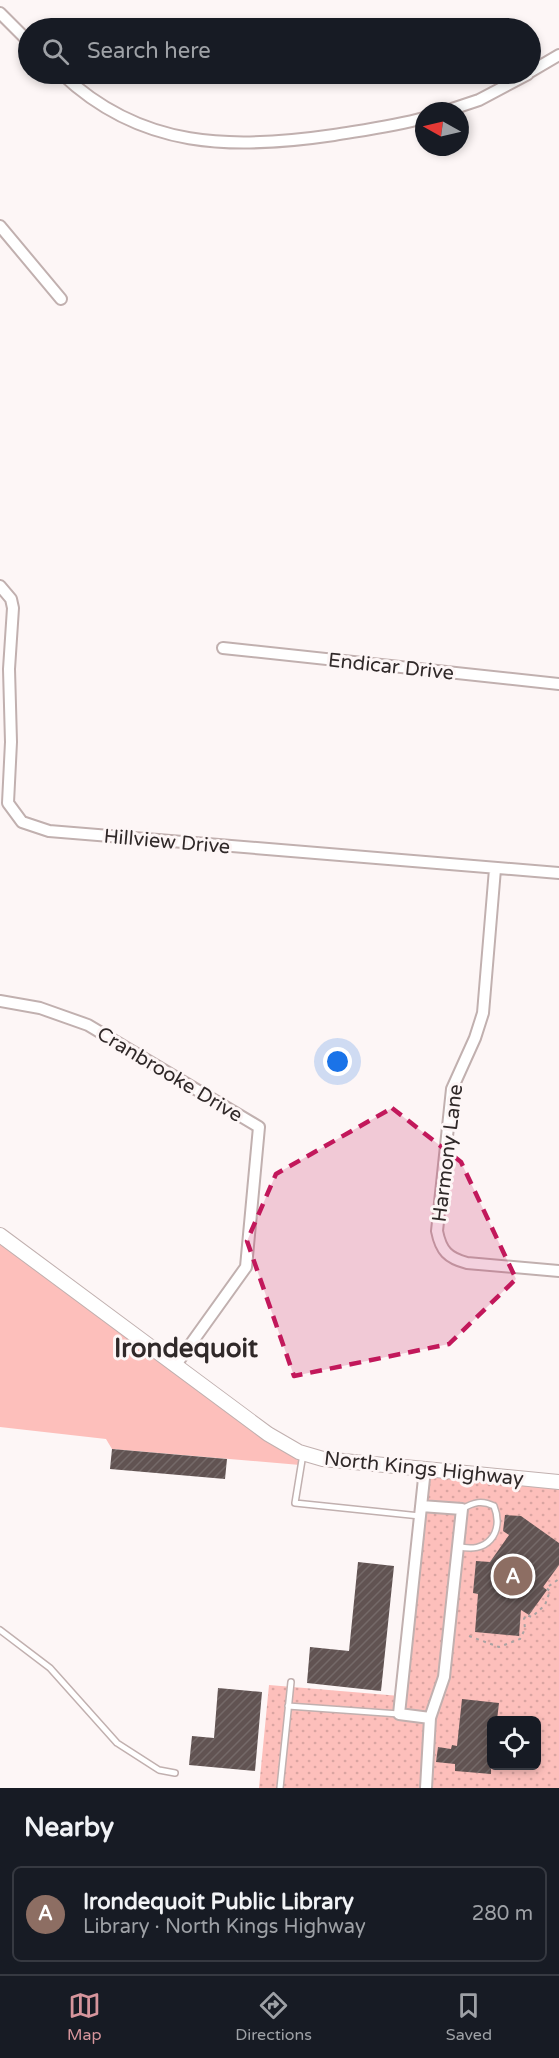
<!DOCTYPE html>
<meta charset="utf-8">
<style>
body{margin:0;font-family:"Varela Round",sans-serif;background:#20242c;color:#f1f3f6}
.controls{position:absolute;right:18px;bottom:18px;display:grid;overflow:hidden;border-radius:9px;box-shadow:0 3px 9px #0003}
.controls button{width:54px;height:54px;display:grid;place-items:center;padding:0;border:0;border-bottom:2px solid #363941;background:#171b24;color:#f1f3f6;font:30px sans-serif}
.compass{position:absolute;left:415px;top:102px;width:54px;height:54px;border-radius:50%;background:#171b24;box-shadow:0 3px 9px #0003;rotate:278deg}
.you{position:absolute;left:338px;top:1062px;width:21px;height:21px;margin:-15px;border:4px solid #fff;border-radius:50%;background:#1a73e8;box-shadow:0 0 0 9px #1a73e833}
.badge{display:grid;place-items:center;width:39px;height:39px;border-radius:50%;background:#d6959c;color:#fff;font-size:20px;font-weight:700}
.pin{position:absolute;translate:-50% -50%;border:3px solid #fff;box-shadow:0 2px 6px #0006}
.list{margin:0;padding:0;list-style:none}
h2{display:flex;justify-content:space-between;align-items:center;height:78px;margin:0;padding:0 24px;font-size:26px}
h2 small{font-size:20px;font-weight:400;color:#9ea1a6}
.list li{display:grid;grid-template-columns:39px 1fr auto;gap:18px;align-items:center;box-sizing:border-box;height:96px;margin:0 12px 12px;padding:0 12px;border:2px solid #363941;border-radius:9px}
.list b{display:block;font-size:22px;white-space:nowrap}
.list p{margin:0;font-size:20px;white-space:nowrap;color:#9ea1a6}
.list em{font-size:20px;font-style:normal;color:#9ea1a6}
.icon{flex:none;width:33px;height:33px;fill:none;stroke:currentColor;stroke-width:2;stroke-linecap:round;stroke-linejoin:round}
.map{position:relative;flex:none;width:559px;height:1788px;overflow:hidden}
.search{position:absolute;background:#171b24;box-shadow:0 3px 9px #0003;left:18px;right:18px;top:18px;height:66px;display:flex;align-items:center;gap:15px;box-sizing:border-box;padding:0 21px;border-radius:33px;color:#9ea1a6;font-size:22px}
.sheet{height:186px;background:#171b24}
nav{display:flex;justify-content:space-around;align-items:center;box-sizing:border-box;height:84px;border-top:2px solid #363941;background:#171b24;font-size:16px;color:#9ea1a6}
nav a{display:grid;justify-items:center;gap:3px}
nav .on{color:#d6959c}
.map>svg:first-child{display:block}
.grass{fill:#fdbfbb}
.park{fill:url(#park-dots);fill-rule:evenodd}
.building{fill:url(#building-hatch)}
.lines{fill:none;stroke-linecap:round;stroke-linejoin:round}
.lane-casing{stroke:#c1b0af;stroke-width:8}
.street-casing{stroke:#c1b0af;stroke-width:14}
.secondary-casing{stroke:#c1b0af;stroke-width:16}
.path{stroke:#a9a2a2;stroke-width:2;stroke-dasharray:3 4.5;stroke-linecap:butt}
.lane{stroke:#fff;stroke-width:5}
.street{stroke:#fff;stroke-width:10}
.secondary{stroke:#fff;stroke-width:14}
.marked{fill:#c2185b;fill-opacity:0.2;stroke:#c2185b;stroke-width:4.5;stroke-dasharray:12 8;stroke-linejoin:round}
.labels{text-anchor:middle;stroke-width:6;stroke-linejoin:round;paint-order:stroke}
.street-label{font-size:20px;fill:#302929;stroke:#fdf6f6}
.district-label{font-size:26px;font-weight:bold;fill:#302929;stroke:#fdf6f6}
</style>
<div class="map">
<svg width="559" height="1788" viewBox="0 0 559 1788">
<defs>
<pattern id="park-dots" width="8" height="8" patternUnits="userSpaceOnUse" patternTransform="scale(1.5)"><rect width="8" height="8" fill="#fdbfbb"/><path d="M2 2h.1M6 6h.1" fill="none" stroke="#d9a4a1" stroke-width="1.8" stroke-linecap="round"/></pattern>
<pattern id="building-hatch" width="6" height="6" patternUnits="userSpaceOnUse" patternTransform="scale(1.5)"><rect width="6" height="6" fill="#615352"/><path d="M-1 1l2-2M0 6l6-6M5 7l2-2" fill="none" stroke="#746968"/></pattern>
</defs>
<rect width="100%" height="100%" fill="#fdf6f6"/>
<!-- grass -->
<path class="grass" d="M 0,1235 L 303,1453 L 300,1465 L 112,1449 L 106,1439 L 0,1427 Z"/>
<!-- park -->
<path class="park" d="M 423,1469 L 559,1482 L 559,1788 L 259,1788 L 269,1685 L 400,1696 ZM 492,1720 L 536,1720 L 536,1766 L 492,1766 Z"/>
<!-- building -->
<path class="building" d="M 112,1449 L 227,1459 L 225,1479 L 110,1469 Z
M 505,1515 L 521,1516 L 559,1543 L 559,1565 L 543,1587 L 547,1590 L 529,1615 L 521,1610 L 519,1636 L 475,1632 L 478,1594 L 473,1593 L 476,1561 L 490,1562 L 509,1535 L 503,1531 Z
M 358,1562 L 394,1566 L 381,1691 L 307,1683 L 310,1647 L 349,1651 Z
M 218,1688 L 262,1692 L 255,1771 L 189,1765 L 192,1736 L 214,1738 Z
M 462,1699 L 499,1703 L 497,1720 L 492,1720 L 491,1774 L 455,1771 L 455,1764 L 436,1762 L 438,1747 L 451,1749 L 452,1745 L 457,1746 Z"/>
<g class="lines">
<defs>
<path id="lane" d="M 303,1454 L 295,1503 L 420,1516
M 458,1546 C 486,1555 505,1533 494,1506 C 482,1500 474,1502 462,1509
M 0,1630 L 50,1668 L 117,1743 L 159,1770 L 175,1773
M 288,1706 L 399,1714
M 280,1788 L 291,1682"/>
<path id="street" d="M 0,13 L 28,41
M 530,72 L 559,55
M 62,74 C 141,149 232,150 334,135 C 364,130 395,126 424,118
M 446,111 L 479,100 L 528,74
M 0,226 L 61,299
M 0,586 L 11,599 L 13,608 L 9,669 L 11,742 L 8,803 L 22,822 L 49,831 L 559,873
M 223,648 L 559,684
M 495,869 L 483,1013 L 475,1038 L 452,1089 L 437,1231 C 441,1251 448,1258 467,1263 L 559,1271
M 0,1001 L 40,1008 L 88,1025 L 259,1127 L 246,1267 L 175,1366
M 425,1469 L 399,1714 L 430,1718
M 421,1506 L 462,1509 L 444,1677 L 430,1718 L 426,1788"/>
<path id="secondary" d="M 0,1235 L 268,1434 L 299,1452 L 323,1459 L 559,1482"/>
</defs>
<!-- lane casing -->
<use href="#lane" class="lane-casing"/>
<!-- street casing -->
<use href="#street" class="street-casing"/>
<!-- secondary casing -->
<use href="#secondary" class="secondary-casing"/>
<!-- path -->
<path class="path" d="M 469,1636 L 499,1647 L 520,1639 L 525,1629 L 524,1619 L 526,1615 L 532,1617 L 545,1605 L 550,1591 L 546,1588 L 559,1579"/>
<!-- lane -->
<use href="#lane" class="lane"/>
<!-- street -->
<use href="#street" class="street"/>
<!-- secondary -->
<use href="#secondary" class="secondary"/>
</g>
<!-- marked area -->
<path class="marked" d="M 392,1108 L 461,1162 L 516,1279 L 449,1344 L 294,1376 L 247,1241 L 276,1174 Z"/>
<g class="labels">
<!-- street labels -->
<g class="street-label">
<text transform="translate(391 666) rotate(6)" y="7">Endicar Drive</text>
<text transform="translate(167 841) rotate(5)" y="7">Hillview Drive</text>
<text transform="translate(170 1074) rotate(31)" y="7">Cranbrooke Drive</text>
<text transform="translate(447 1153) rotate(-83)" y="7">Harmony Lane</text>
<text transform="translate(424 1468) rotate(6)" y="7">North Kings Highway</text>
</g>
<!-- district labels -->
<g class="district-label">
<text x="186" y="1357">Irondequoit</text>
</g>
</g>
</svg>
<div class="controls">
<button><svg class="icon" aria-label="locate" viewBox="0 0 24 24"><circle cx="12" cy="12" r="6"/><path d="M12 2v4M12 18v4M2 12h4M18 12h4"/></svg></button>
</div>
<svg class="compass" viewBox="-18 -18 36 36"><path d="M0-13l5 13h-10z" fill="#e53935"/><path d="M0 13l5-13h-10z" fill="#9ea1a6"/></svg>
<div class="you"></div>
<div class="pin badge" style="left:513px;top:1576px;background:#8d6e63">A</div>
<div class="search"><svg class="icon" aria-label="search" viewBox="0 0 24 24"><circle cx="10" cy="10" r="6"/><path d="M15 15l6 6"/></svg>Search here</div>
</div>
<section class="sheet">
<h2>Nearby<small></small></h2>
<ul class="list">
<li><span class="badge" style="background:#8d6e63">A</span><div><b>Irondequoit Public Library</b><p>Library · North Kings Highway</p></div><em>280 m</em></li>
</ul>
</section>
<nav>
<a class="on"><svg class="icon" aria-label="map" viewBox="0 0 24 24"><path d="M3 6l6-2 6 2 6-2v14l-6 2-6-2-6 2zM9 4v14M15 6v14"/></svg>Map</a>
<a><svg class="icon" aria-label="directions" viewBox="0 0 24 24"><path d="M12 3l9 9-9 9-9-9zM9 14v-3h6M13 9l2 2-2 2"/></svg>Directions</a>
<a><svg class="icon" aria-label="saved" viewBox="0 0 24 24"><path d="M7 4h10v16l-5-4-5 4z"/></svg>Saved</a>
</nav>
